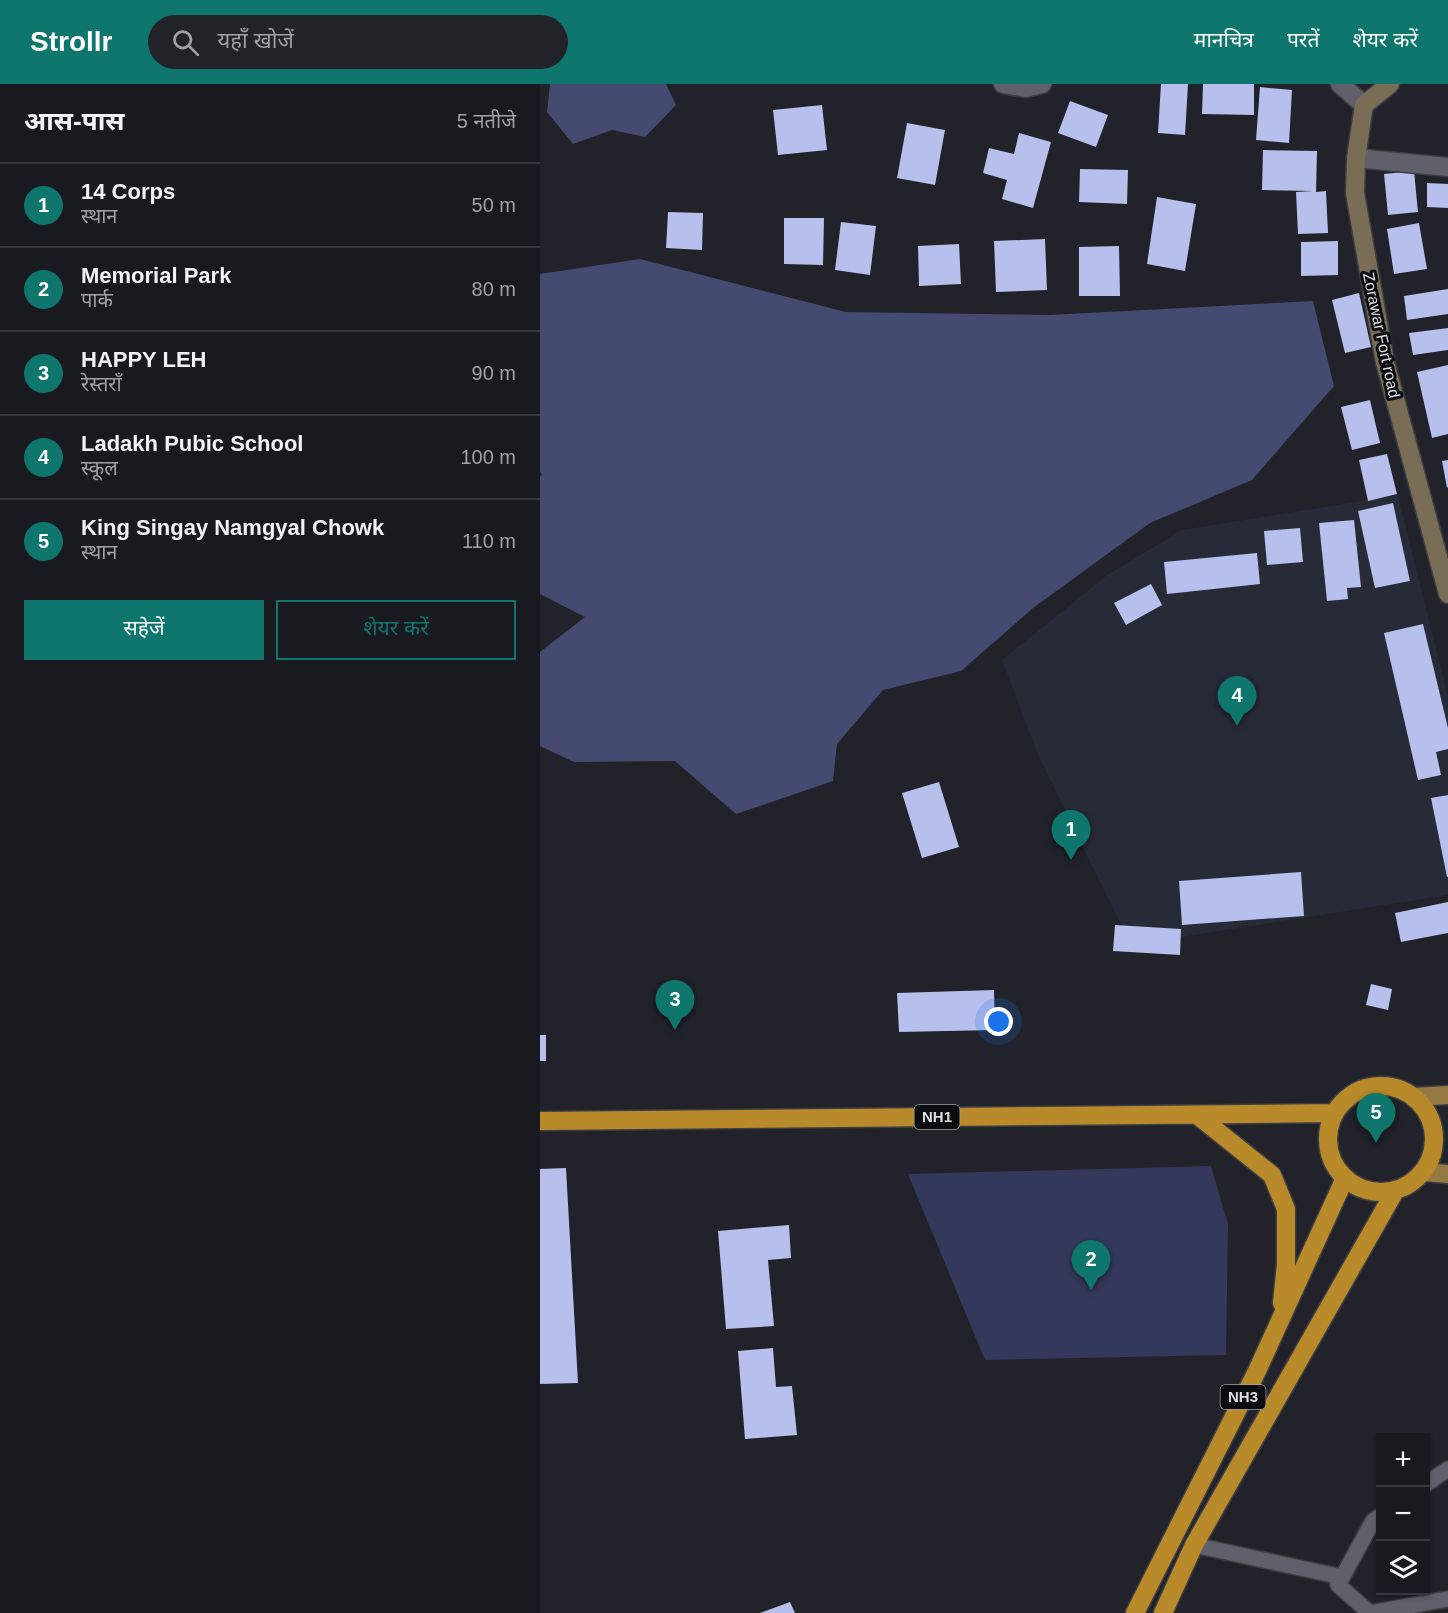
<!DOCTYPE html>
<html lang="hi">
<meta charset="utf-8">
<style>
body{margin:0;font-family:Arial,"Noto Sans Devanagari",sans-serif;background:#222329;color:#f1f3f6}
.controls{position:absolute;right:18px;bottom:18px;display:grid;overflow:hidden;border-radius:0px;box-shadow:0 2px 4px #0004}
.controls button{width:54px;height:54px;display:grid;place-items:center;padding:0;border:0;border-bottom:2px solid #37383e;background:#191a20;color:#f1f3f6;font:30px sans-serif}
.you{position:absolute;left:459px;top:938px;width:21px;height:21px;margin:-15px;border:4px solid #fff;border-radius:50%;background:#1a73e8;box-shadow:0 0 0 9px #1a73e833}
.badge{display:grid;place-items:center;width:39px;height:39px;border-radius:50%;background:#0f766e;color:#fff;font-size:20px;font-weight:700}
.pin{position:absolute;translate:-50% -50px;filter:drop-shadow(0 2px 3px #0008)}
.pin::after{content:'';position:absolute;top:32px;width:21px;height:18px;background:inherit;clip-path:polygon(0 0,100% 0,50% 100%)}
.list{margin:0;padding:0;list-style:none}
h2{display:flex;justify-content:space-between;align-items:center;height:78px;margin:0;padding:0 24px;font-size:26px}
h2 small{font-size:20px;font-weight:400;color:#9fa1a5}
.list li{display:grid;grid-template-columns:39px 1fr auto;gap:18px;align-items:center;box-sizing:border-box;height:84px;padding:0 24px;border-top:2px solid #37383e}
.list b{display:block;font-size:22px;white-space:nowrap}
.list p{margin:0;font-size:20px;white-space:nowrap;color:#9fa1a5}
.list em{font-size:20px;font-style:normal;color:#9fa1a5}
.actions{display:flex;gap:12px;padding:18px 24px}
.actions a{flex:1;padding:14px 0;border:2px solid #0f766e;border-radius:0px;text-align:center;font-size:21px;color:#0f766e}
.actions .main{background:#0f766e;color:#fff}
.icon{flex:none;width:33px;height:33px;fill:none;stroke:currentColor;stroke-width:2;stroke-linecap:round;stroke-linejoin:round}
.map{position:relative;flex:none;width:908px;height:1529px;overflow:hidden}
header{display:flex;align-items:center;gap:36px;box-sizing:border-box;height:84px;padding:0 30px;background:#0f766e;color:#fff}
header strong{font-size:28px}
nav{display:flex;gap:33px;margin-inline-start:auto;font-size:21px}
.search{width:420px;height:54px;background:#222329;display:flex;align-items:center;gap:15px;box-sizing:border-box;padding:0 21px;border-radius:33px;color:#9fa1a5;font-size:22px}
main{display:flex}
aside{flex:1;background:#191a20}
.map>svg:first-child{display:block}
.built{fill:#272a37}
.green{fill:#34395b}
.forest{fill:#454a70}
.building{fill:#b7bfec}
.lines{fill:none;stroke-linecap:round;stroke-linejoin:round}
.lane-casing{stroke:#3d3e44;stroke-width:18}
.street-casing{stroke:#3d3e44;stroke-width:21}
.secondary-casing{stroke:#3d3e44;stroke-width:21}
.primary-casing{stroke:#3d3e44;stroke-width:21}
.highway-casing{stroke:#3d3e44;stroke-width:21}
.lane{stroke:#5f6069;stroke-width:15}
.street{stroke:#5f6069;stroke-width:18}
.secondary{stroke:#7a6d56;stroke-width:18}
.primary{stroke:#957943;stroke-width:18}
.highway{stroke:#b98a29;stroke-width:18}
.labels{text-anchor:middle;stroke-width:6;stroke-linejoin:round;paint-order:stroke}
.shield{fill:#0b0c0f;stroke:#9e9fa3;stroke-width:1.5}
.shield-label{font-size:15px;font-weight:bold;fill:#dddee3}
.street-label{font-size:16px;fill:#dddee3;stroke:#0b0c0f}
</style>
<header>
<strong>Strollr</strong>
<div class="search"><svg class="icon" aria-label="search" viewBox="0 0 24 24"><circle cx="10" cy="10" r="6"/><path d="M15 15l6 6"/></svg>यहाँ खोजें</div>
<nav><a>मानचित्र</a><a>परतें</a><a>शेयर करें</a></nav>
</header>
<main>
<aside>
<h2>आस-पास<small>5 नतीजे</small></h2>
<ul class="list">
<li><span class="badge">1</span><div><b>14 Corps</b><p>स्थान</p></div><em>50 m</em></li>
<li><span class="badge">2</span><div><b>Memorial Park</b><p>पार्क</p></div><em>80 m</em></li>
<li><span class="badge">3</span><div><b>HAPPY LEH</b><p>रेस्तराँ</p></div><em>90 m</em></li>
<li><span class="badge">4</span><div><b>Ladakh Pubic School</b><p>स्कूल</p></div><em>100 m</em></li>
<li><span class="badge">5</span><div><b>King Singay Namgyal Chowk</b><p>स्थान</p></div><em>110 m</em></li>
</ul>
<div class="actions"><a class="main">सहेजें</a><a>शेयर करें</a></div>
</aside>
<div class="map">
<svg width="908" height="1529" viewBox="0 0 908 1529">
<rect width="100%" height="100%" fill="#21222a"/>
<!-- built -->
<path class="built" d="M 858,411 L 908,613 L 908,811 L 591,861 L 498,671 L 462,576 L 567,491 L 642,446 Z"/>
<!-- green -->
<path class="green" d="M 671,1082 L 688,1140 L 686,1271 L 445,1276 L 368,1090 Z"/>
<!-- forest -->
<path class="forest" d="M 10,0 L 126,0 L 136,21 L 105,53 L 72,46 L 33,60 L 7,28 Z
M 100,175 L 306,228 L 510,231 L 773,217 L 794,302 L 712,396 L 610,439 L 493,524 L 421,587 L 343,606 L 297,660 L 293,697 L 196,730 L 135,677 L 34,678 L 0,662 L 0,568 L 45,533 L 0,510 L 0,392 L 2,391 L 0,387 L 0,190 Z"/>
<!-- building -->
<path class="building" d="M 621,0 L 648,0 L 645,51 L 618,49 Z
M 663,0 L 714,0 L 714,31 L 662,30 Z
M 720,3 L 752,6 L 749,59 L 716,56 Z
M 530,17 L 568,31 L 556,63 L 518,49 Z
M 282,21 L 287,66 L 238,71 L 233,26 Z
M 367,39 L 405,46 L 395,101 L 357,94 Z
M 479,49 L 511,58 L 493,124 L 462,115 L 467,96 L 443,89 L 449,64 L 474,70 Z
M 723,66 L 777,67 L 776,108 L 786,107 L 788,149 L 758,150 L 756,108 L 773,107 L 722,106 Z
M 540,85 L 588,86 L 587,120 L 539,118 Z
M 874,87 L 878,128 L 848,131 L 844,90 Z
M 887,99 L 908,100 L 908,124 L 887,123 Z
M 617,113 L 656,120 L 645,187 L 607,180 Z
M 128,128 L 163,129 L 162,166 L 126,164 Z
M 244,134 L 284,134 L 283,181 L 244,180 Z
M 301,138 L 336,142 L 330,191 L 295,186 Z
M 879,139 L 887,185 L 854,190 L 847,145 Z
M 505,155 L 507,206 L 456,208 L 454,157 Z
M 798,157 L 798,191 L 761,192 L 761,158 Z
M 419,160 L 421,200 L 379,202 L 378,162 Z
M 579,162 L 580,212 L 539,212 L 539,163 Z
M 908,205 L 908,230 L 867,236 L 864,212 Z
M 819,209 L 831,263 L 805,269 L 792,216 Z
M 908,244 L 908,266 L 873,271 L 869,249 Z
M 908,281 L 908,350 L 892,354 L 877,288 Z
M 830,316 L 840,359 L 812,366 L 801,323 Z
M 847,370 L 857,410 L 828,417 L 819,376 Z
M 908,376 L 908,403 L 907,404 L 902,377 Z
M 853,419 L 870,497 L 835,504 L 818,427 Z
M 814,436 L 821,503 L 807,504 L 808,515 L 787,517 L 779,439 Z
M 760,444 L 763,478 L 727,481 L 724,447 Z
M 717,469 L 720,500 L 627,510 L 624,478 Z
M 611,500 L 622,521 L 586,541 L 574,519 Z
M 883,540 L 908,644 L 908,665 L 896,668 L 901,691 L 878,696 L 844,549 Z
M 399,698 L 419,763 L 382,774 L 362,709 Z
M 908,711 L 908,793 L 907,793 L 891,714 Z
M 761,788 L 764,832 L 642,841 L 639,797 Z
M 908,818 L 908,849 L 861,858 L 855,829 Z
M 575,841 L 641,845 L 640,871 L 573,867 Z
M 831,900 L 852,905 L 848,926 L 826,921 Z
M 454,906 L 455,946 L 359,948 L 357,909 Z
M 0,951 L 6,951 L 6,977 L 0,977 Z
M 26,1084 L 38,1299 L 0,1300 L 0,1085 Z
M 249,1141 L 251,1174 L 228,1176 L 234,1242 L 186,1245 L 178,1147 Z
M 233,1264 L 236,1303 L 252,1302 L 257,1351 L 205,1355 L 198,1267 Z
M 250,1518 L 255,1529 L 220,1529 Z"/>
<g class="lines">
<defs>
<path id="lane" d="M 886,1400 L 908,1385
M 840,1432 L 833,1437 L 798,1501 L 830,1529 L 908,1515
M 654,1461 L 802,1493"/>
<path id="street" d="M 463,0 L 485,4 L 502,0
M 800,0 L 824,21
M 816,74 L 908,83"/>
<path id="secondary" d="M 850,0 L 824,21 L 816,74 L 815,109 L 845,278 L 908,510"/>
<path id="primary" d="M 874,1013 L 908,1011
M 884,1088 L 908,1090"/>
<path id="highway" d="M788 1055a53 53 0 1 1 106 0a53 53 0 1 1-106 0Z
M 657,1031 L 732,1091 L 746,1125 L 746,1180 L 742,1219
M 0,1037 L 795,1029
M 595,1529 L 717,1287 L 805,1094
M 623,1529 L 654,1461 L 855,1107"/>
</defs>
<!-- lane casing -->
<use href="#lane" class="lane-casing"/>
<!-- street casing -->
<use href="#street" class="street-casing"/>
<!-- secondary casing -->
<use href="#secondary" class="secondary-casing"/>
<!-- primary casing -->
<use href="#primary" class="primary-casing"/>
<!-- highway casing -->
<use href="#highway" class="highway-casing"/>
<!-- lane -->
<use href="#lane" class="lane"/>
<!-- street -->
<use href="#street" class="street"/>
<!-- secondary -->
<use href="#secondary" class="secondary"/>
<!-- primary -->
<use href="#primary" class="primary"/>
<!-- highway -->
<use href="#highway" class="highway"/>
</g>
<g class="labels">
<!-- shield labels -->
<g class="shield">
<rect x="374.5" y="1021" width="45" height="24" rx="4.5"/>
<rect x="680.5" y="1301" width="45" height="24" rx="4.5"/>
</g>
<g class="shield-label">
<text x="397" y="1038">NH1</text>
<text x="703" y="1318">NH3</text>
</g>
<!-- street labels -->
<g class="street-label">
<text transform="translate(842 251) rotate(78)" y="6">Zorawar Fort road</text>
</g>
</g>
</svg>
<div class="controls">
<button>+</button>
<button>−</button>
<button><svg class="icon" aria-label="layers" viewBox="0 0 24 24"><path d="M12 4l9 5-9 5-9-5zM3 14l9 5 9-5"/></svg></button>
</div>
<div class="you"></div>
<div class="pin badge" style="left:531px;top:776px">1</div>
<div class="pin badge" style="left:551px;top:1206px">2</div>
<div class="pin badge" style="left:135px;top:946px">3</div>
<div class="pin badge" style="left:697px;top:642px">4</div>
<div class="pin badge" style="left:836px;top:1059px">5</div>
</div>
</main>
